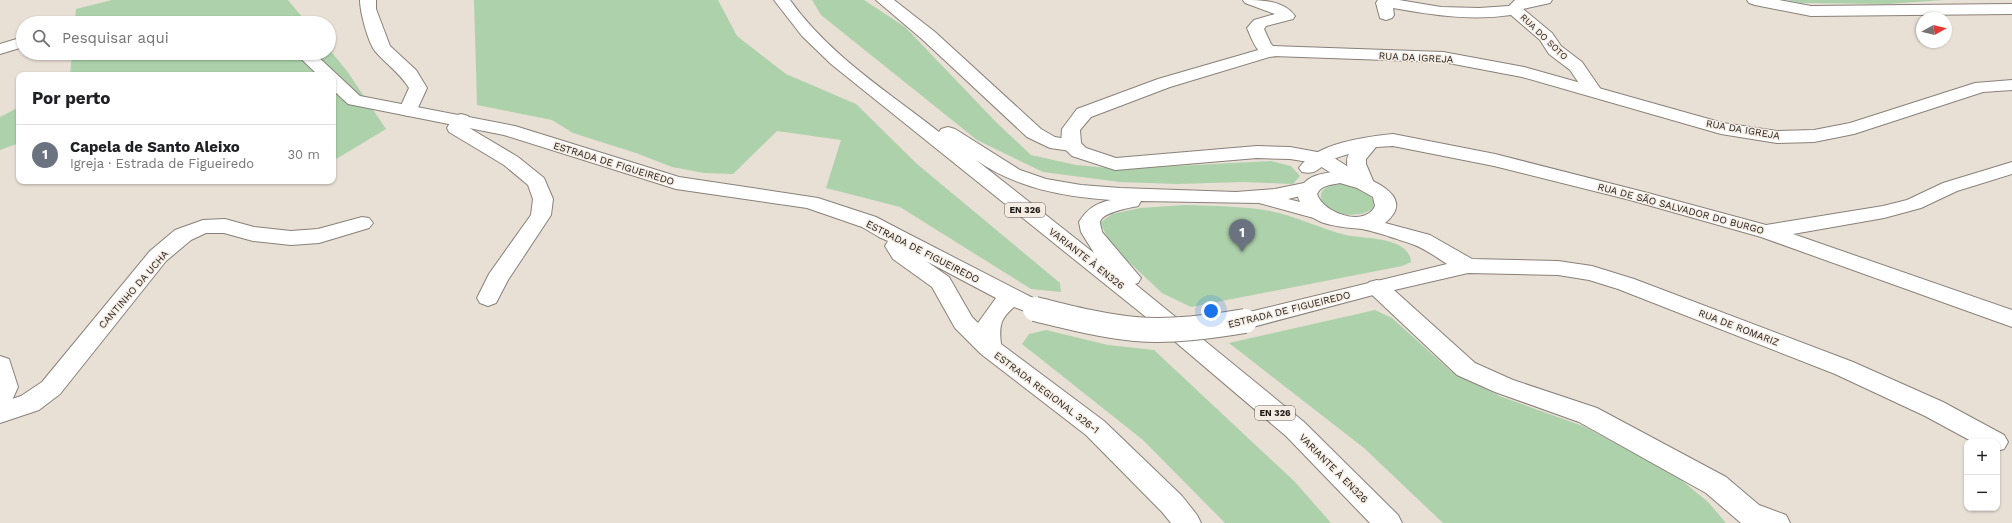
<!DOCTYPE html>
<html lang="pt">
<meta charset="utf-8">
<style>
body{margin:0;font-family:"Work Sans",sans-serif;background:#f6f6f6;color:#202124}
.controls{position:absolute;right:12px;bottom:12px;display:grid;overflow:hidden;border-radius:8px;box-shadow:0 1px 3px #0004}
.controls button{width:36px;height:36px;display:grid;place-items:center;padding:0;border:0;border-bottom:1px solid #e0e0e0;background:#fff;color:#202124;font:20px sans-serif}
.compass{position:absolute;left:1916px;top:12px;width:36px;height:36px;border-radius:50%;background:#fff;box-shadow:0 1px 3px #0004;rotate:82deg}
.you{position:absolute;left:1211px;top:311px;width:14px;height:14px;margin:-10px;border:3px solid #fff;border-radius:50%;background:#1a73e8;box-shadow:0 0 0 6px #1a73e833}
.badge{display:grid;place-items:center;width:26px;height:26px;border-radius:50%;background:#036ab6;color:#fff;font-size:13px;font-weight:700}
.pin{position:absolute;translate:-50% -33px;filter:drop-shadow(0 1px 2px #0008)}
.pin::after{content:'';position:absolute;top:21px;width:14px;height:12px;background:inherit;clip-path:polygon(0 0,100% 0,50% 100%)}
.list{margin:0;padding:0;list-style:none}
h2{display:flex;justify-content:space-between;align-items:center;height:52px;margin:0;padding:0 16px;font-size:17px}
h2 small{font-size:13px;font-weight:400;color:#757577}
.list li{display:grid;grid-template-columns:26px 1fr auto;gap:12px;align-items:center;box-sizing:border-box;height:60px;padding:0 16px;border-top:1px solid #e0e0e0}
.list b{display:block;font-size:15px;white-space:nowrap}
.list p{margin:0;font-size:13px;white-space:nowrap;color:#757577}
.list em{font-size:13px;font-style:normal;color:#757577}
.icon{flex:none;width:22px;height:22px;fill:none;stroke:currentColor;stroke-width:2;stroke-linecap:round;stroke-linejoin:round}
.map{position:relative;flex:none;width:2012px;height:523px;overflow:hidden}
.search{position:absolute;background:#fff;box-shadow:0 1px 3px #0004;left:16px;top:16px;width:320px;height:44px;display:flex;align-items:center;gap:10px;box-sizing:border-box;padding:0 14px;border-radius:22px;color:#757577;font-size:15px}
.panel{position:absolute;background:#fff;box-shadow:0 1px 3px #0004;left:16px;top:72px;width:320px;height:112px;border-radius:8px}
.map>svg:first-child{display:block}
.green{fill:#add2ab}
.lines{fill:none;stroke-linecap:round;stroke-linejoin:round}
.minor-casing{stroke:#898179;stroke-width:2}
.tertiary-casing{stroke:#898179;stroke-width:2}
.secondary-casing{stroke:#898179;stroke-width:2}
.primary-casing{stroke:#898179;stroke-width:2}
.minor{fill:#fff;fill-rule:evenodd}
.tertiary{fill:#fff;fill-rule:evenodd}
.secondary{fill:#fff;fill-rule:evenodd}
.primary{fill:#fff;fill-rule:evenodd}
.secondary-bridge-casing{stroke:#898179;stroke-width:26;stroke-linecap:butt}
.secondary-bridge{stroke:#fff;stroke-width:24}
.labels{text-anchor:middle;stroke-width:3;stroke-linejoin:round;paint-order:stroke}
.far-street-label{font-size:9px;fill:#201d19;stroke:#f5ece3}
.shield{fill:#f5ece3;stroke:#605b56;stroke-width:1}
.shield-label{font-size:9px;font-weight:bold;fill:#201d19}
.street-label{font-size:10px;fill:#201d19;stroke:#f5ece3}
</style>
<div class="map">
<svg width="2012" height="523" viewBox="0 0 2012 523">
<rect width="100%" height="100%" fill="#e8dfd5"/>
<!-- green -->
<path class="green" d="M 112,0 L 288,0 L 307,23 L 75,23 L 76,9 Z
M 474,0 L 718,0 L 737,36 L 786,74 L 856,104 L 917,164 L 1060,283 L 1061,292 L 1031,289 L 900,207 L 826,188 L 841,140 L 777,131 L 733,174 L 704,173 L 672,167 L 636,153 L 573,133 L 552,120 L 477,105 Z
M 812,0 L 864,0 L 905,27 L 996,122 L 1031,155 L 1076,165 L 1119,169 L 1271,161 L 1291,166 L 1300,176 L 1293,184 L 1243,182 L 1177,184 L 1120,182 L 1043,172 L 977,140 L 821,15 Z
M 1787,0 L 1944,0 L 1888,4 L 1801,3 Z
M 329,49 L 347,71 L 386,129 L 333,161 L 333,75 L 70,75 L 72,53 L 329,53 Z
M 19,107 L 19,143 L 0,150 L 0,117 Z
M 1341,184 C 1352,185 1366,188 1372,198 C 1386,222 1310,221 1322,191 L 1327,187 Z
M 1185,205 C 1213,206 1242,206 1270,211 C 1296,216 1321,229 1346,235 C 1365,239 1410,237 1411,262 L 1402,266 L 1191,307 L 1162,293 L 1112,246 L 1100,223 L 1112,214 L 1140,208 Z
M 1375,310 L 1392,318 L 1452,372 L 1502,397 L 1583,426 L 1675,475 L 1708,502 L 1726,523 L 1443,523 L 1364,448 L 1229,343 Z
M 1046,330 L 1108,345 L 1154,350 L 1295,482 L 1331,523 L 1225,523 L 1143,440 L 1022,344 L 1029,334 Z"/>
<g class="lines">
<defs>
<path id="minor" d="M 360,0 L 376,0 L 376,9 L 390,46 L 416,70 L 427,88 L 415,114 L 408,116 L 401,114 L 399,110 L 409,88 C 400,73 386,64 375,51 C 368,42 360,12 360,0 Z
M 876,0 L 894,0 L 935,32 L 1041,129 L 1055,137 L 1078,141 L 1081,145 L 1078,149 L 1071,151 L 1050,148 L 1027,137 L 923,40 Z
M 1243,0 C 1261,0 1284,0 1295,16 L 1293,19 L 1266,26 L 1264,29 L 1271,44 L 1279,52 L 1276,56 C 1258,60 1253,41 1247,28 L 1254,20 L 1275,14 L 1245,3 Z
M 1378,0 L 1399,0 L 1441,7 L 1479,8 L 1509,6 L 1515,0 L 1552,0 L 1550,3 L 1523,9 L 1552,33 L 1561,46 L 1582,62 L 1602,91 L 1599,95 L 1593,96 L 1587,95 L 1570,70 L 1549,54 L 1540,40 L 1511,15 C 1471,21 1432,15 1393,8 L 1394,15 L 1392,18 L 1386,20 L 1380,18 L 1376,3 Z
M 461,114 L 468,116 L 470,120 L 466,126 L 518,157 L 544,178 L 553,199 L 551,215 L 508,280 L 496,303 L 488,306 L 480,303 L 477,298 L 489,274 L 531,215 L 533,199 L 528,185 L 504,165 L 449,132 L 447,128 L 454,116 Z
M 1393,134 L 1495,154 L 1644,192 L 1766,225 L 1883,206 L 1907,200 L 1943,183 L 2012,162 L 2012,174 L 1957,191 L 1921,208 L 1884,218 L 1793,234 L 2012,310 L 2012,327 L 1761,237 L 1630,200 L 1494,166 L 1393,146 L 1376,147 L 1366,159 L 1366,164 L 1374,183 L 1371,187 L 1364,189 L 1357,187 C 1351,179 1343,163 1349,154 C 1342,156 1334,158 1328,162 C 1318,169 1315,175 1302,172 L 1299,168 C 1316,143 1365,137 1393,134 Z
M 362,217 L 369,218 L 373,223 L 369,228 L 319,243 L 291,245 L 253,241 L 224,233 L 206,233 L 191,240 L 166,261 L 60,394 L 39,410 L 0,423 L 0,403 L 21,396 L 42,382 L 150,251 L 175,230 L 203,220 L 225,219 L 254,227 L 291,231 L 318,229 Z
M 1377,280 L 1385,282 L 1475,363 L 1513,380 L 1597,408 L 1726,477 L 1759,505 L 1786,515 L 1790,523 L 1741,523 L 1706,493 L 1579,422 L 1495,392 L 1457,375 L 1369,292 L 1366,287 L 1369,282 Z"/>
<path id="tertiary" d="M 1747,0 L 1779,0 L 1811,6 L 2012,4 L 2012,14 L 1811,16 L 1755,5 L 1749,3 Z
M 23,37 L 23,47 L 0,54 L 0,44 Z
M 1272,46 L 1443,52 L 1524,67 L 1723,123 L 1777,131 L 1814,130 L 1850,123 L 1975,83 L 2012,80 L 2012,90 L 1983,92 L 1854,134 L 1814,142 L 1777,143 L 1721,134 L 1522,77 L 1443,62 L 1273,56 L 1170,87 L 1091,117 L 1080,130 L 1081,143 L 1086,148 L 1116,158 L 1257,146 L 1290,147 L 1328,154 L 1350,168 L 1358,178 L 1355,182 L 1348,184 L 1341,182 L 1336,176 L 1315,163 L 1290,159 L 1257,158 L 1115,170 L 1072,156 L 1061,145 L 1062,129 L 1077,109 L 1158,79 Z
M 295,53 L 314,53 L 360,96 L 515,126 L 679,177 L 818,198 L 876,217 L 895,227 L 898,232 L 895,237 L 887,239 L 879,237 L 862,227 L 807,208 L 676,189 L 504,135 L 348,104 L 333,90 L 333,75 L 318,75 Z
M 0,356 L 9,359 L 18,387 L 9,407 L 0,409 Z"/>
<path id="secondary" d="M 1340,171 C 1361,174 1421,194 1385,223 L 1430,235 L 1472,259 L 1558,261 L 1592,266 L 1634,279 L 1853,362 L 1943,402 L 2004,435 L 2008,442 L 2004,449 L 1997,451 L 1997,442 L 1973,442 L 1925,416 L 1835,374 L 1618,289 L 1589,280 L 1558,275 L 1468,273 L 1377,294 L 1245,329 L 1237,327 L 1233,321 L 1237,315 L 1447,264 C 1436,257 1424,248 1412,244 C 1396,239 1378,232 1362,229 C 1334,226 1306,226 1297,194 C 1306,174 1320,174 1340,171 ZM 1340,183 L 1357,188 L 1373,197 L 1375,206 C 1365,228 1323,213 1317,194 C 1321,185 1331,185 1340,183 Z
M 887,225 L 895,227 L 1033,298 L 1036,303 L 1033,308 L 1025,311 L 1014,307 C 1000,319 999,326 1001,344 L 1104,421 L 1182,496 L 1197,515 L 1201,523 L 1171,523 L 1162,512 L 1086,435 L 981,354 L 955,328 L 932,287 L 893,259 L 885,246 L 888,241 L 879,237 L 876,232 L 879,227 ZM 926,261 L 996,298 L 978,323 L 972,317 L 949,277 Z"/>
<path id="primary" d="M 774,0 L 790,0 C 828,54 888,92 939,132 L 941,129 L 948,127 L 955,129 L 1020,170 L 1046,179 L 1081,185 L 1120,188 L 1236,192 L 1275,189 L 1309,182 L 1316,184 L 1319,188 L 1316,192 L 1288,199 L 1328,209 L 1331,214 L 1328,219 L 1321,220 L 1259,203 L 1141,201 L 1138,206 C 1130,208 1102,212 1100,222 C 1100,225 1102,230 1102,232 L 1141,278 L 1138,283 L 1135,284 L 1304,422 L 1398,515 L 1402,523 L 1370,523 L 1286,436 L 1146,317 L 831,64 L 802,36 ZM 976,160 C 1016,188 1064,197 1111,200 C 1096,203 1087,209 1079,222 L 1081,232 L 1094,253 Z"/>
</defs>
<!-- minor casing -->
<use href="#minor" class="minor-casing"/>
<!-- tertiary casing -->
<use href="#tertiary" class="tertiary-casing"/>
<!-- secondary casing -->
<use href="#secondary" class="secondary-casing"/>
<!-- primary casing -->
<use href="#primary" class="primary-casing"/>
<!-- minor -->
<use href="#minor" class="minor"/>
<!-- tertiary -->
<use href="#tertiary" class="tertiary"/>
<!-- secondary -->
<use href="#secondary" class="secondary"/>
<!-- primary -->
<use href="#primary" class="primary"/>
<defs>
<path id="secondary-bridge" d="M 1035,309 C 1068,317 1101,326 1135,329 C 1172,332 1209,327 1245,321"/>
</defs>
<!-- secondary-bridge casing -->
<use href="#secondary-bridge" class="secondary-bridge-casing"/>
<!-- secondary-bridge -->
<use href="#secondary-bridge" class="secondary-bridge"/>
</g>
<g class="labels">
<!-- far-street labels -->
<g class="far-street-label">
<text transform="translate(1544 37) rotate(44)" y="3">RUA DO SOTO</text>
</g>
<!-- shield labels -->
<g class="shield">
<rect x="1005" y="203" width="40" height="14" rx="3"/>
<rect x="1255" y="406" width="40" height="14" rx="3"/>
</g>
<g class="shield-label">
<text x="1025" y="213">EN 326</text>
<text x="1275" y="416">EN 326</text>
</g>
<!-- street labels -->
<g class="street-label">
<text transform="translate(1416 57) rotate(3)" y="4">RUA DA IGREJA</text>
<text transform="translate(1743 129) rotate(10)" y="4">RUA DA IGREJA</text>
<text transform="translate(614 163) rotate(17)" y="4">ESTRADA DE FIGUEIREDO</text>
<text transform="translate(1681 208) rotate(15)" y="4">RUA DE SÃO SALVADOR DO BURGO</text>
<text transform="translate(923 251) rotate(27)" y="4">ESTRADA DE FIGUEIREDO</text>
<text transform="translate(1087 258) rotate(38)" y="4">VARIANTE À EN326</text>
<text transform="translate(133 289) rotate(-49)" y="4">CANTINHO DA UCHA</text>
<text transform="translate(1289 309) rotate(-14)" y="4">ESTRADA DE FIGUEIREDO</text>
<text transform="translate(1739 327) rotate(21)" y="4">RUA DE ROMARIZ</text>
<text transform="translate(1047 392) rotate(37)" y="4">ESTRADA REGIONAL 326-1</text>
<text transform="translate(1334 468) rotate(45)" y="4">VARIANTE À EN326</text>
</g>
</g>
</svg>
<div class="controls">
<button>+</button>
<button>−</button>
</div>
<svg class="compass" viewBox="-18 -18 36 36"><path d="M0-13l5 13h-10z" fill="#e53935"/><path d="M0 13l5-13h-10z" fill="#757577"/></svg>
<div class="you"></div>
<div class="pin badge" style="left:1242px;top:252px;background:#6b7280">1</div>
<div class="search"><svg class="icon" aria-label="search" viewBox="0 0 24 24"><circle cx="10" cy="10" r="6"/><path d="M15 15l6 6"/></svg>Pesquisar aqui</div>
<section class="panel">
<h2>Por perto<small></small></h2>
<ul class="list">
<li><span class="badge" style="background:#6b7280">1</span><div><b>Capela de Santo Aleixo</b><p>Igreja · Estrada de Figueiredo</p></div><em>30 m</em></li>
</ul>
</section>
</div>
